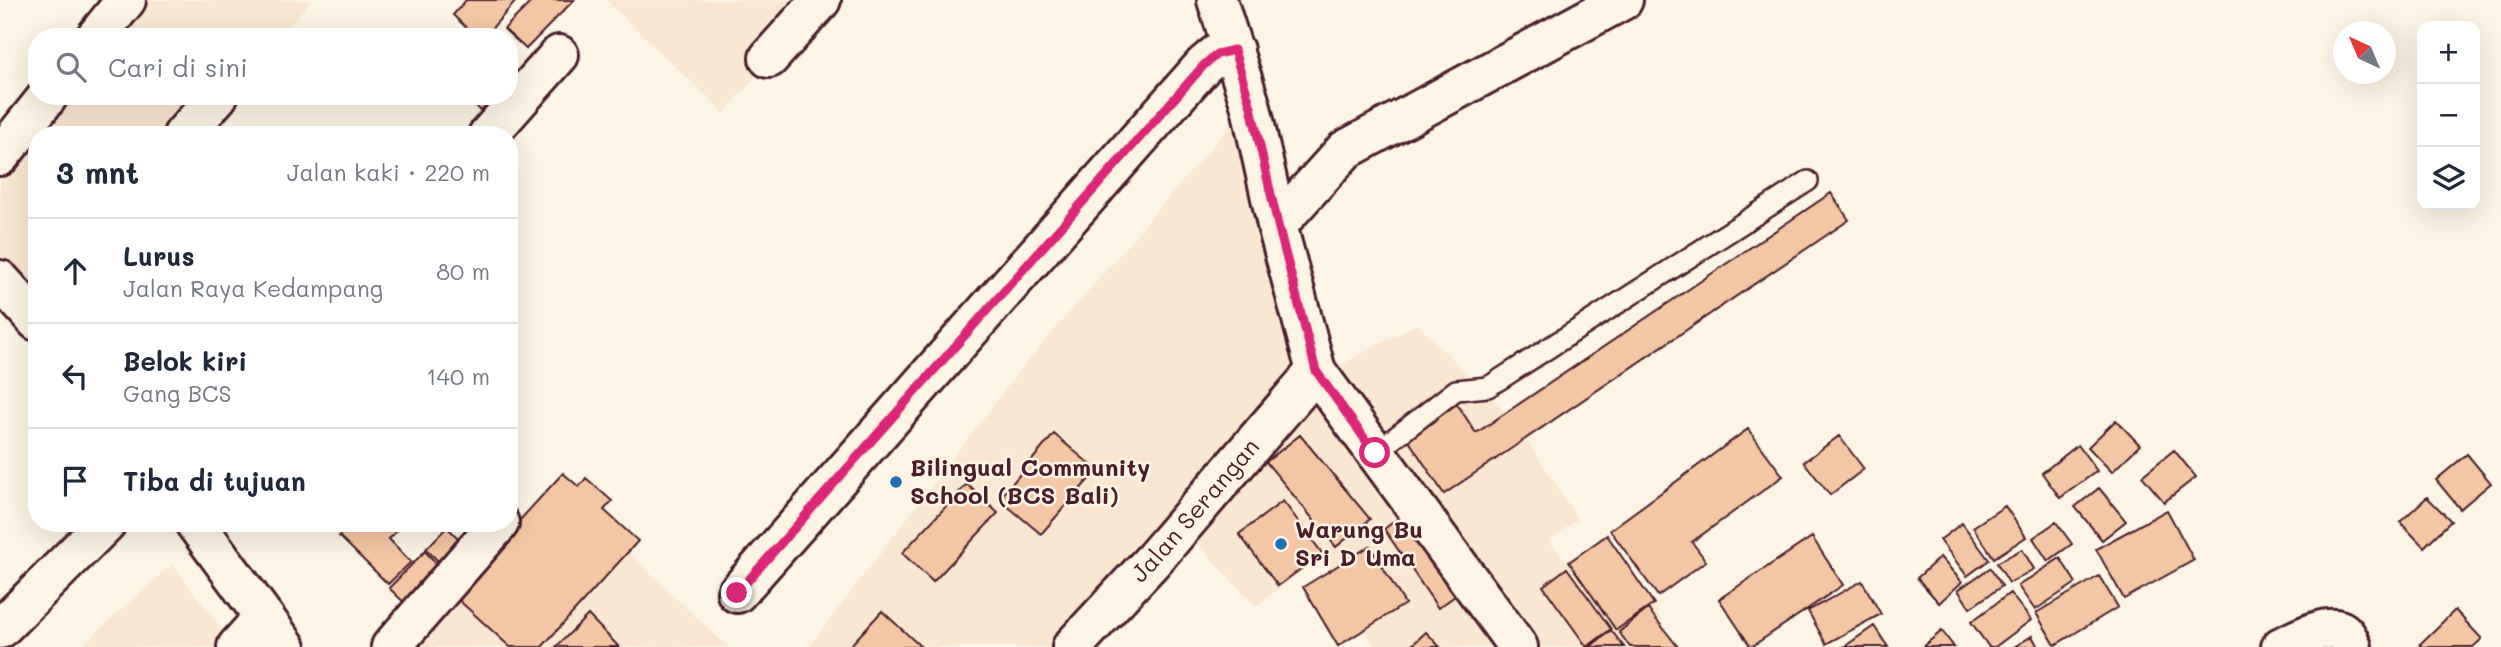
<!DOCTYPE html>
<html lang="id">
<meta charset="utf-8">
<style>
body{margin:0;font-family:Mali,sans-serif;background:#f2f2f3;color:#1f2937}
.controls{position:absolute;right:21px;top:21px;display:grid;overflow:hidden;border-radius:14px;box-shadow:0 7px 28px #0002}
.controls button{width:63px;height:63px;display:grid;place-items:center;padding:0;border:0;border-bottom:2px solid #e0e1e3;background:#fff;color:#1f2937;font:35px sans-serif}
.compass{position:absolute;left:2333px;top:21px;width:63px;height:63px;border-radius:50%;background:#fff;box-shadow:0 7px 28px #0002;rotate:316deg}
.stop{position:absolute;width:21px;height:21px;margin:-16px;border:5px solid #db2777;border-radius:50%;background:#fff}
.stop.end{background:#db2777;border-color:#fff;box-shadow:0 2px 7px #0008}
.list{margin:0;padding:0;list-style:none}
h2{display:flex;justify-content:space-between;align-items:center;height:91px;margin:0;padding:0 28px;font-size:30px}
h2 small{font-size:23px;font-weight:400;color:#747a83}
.list li{display:grid;grid-template-columns:46px 1fr auto;gap:21px;align-items:center;box-sizing:border-box;height:105px;padding:0 28px;border-top:2px solid #e0e1e3}
.list b{display:block;font-size:26px;white-space:nowrap}
.list p{margin:0;font-size:23px;white-space:nowrap;color:#747a83}
.list em{font-size:23px;font-style:normal;color:#747a83}
.icon{flex:none;width:38px;height:38px;fill:none;stroke:currentColor;stroke-width:2;stroke-linecap:round;stroke-linejoin:round}
.map{position:relative;flex:none;width:2501px;height:647px;overflow:hidden}
.search{position:absolute;background:#fff;box-shadow:0 7px 28px #0002;left:28px;top:28px;width:490px;height:77px;display:flex;align-items:center;gap:18px;box-sizing:border-box;padding:0 24px;border-radius:28px;color:#747a83;font-size:26px}
.panel{position:absolute;background:#fff;box-shadow:0 7px 28px #0002;left:28px;top:126px;width:490px;height:406px;border-radius:28px}
.map>svg:first-child{display:block}
.built{fill:#fae7d1}
.building{fill:#f4c6a3;stroke:#4a1f2b;stroke-width:2}
.lines{fill:none;stroke-linecap:round;stroke-linejoin:round}
.lane-casing{stroke:#4a1f2b;stroke-width:24}
.street-casing{stroke:#4a1f2b;stroke-width:44}
.secondary-casing{stroke:#4a1f2b;stroke-width:44}
.lane{stroke:#fcf5e5;stroke-width:19}
.street{stroke:#fcf5e5;stroke-width:38}
.secondary{stroke:#fcf5e5;stroke-width:38}
.route{stroke:#db2777;stroke-width:9}
.poi-dot{fill:#1f6fb2;stroke:#fcf5e5;stroke-width:2.5}
.labels{text-anchor:middle;stroke-width:5;stroke-linejoin:round;paint-order:stroke}
.poi-label{font-size:24px;font-weight:bold;fill:#4a1f2b;stroke:#fcf5e5;text-anchor:start}
.street-label{font-size:24px;fill:#4a1f2b;stroke:#fcf5e5}
</style>
<div class="map">
<svg width="2501" height="647" viewBox="0 0 2501 647">
<rect width="100%" height="100%" fill="#fcf5e5"/>
<filter id="ink" filterUnits="userSpaceOnUse"><feTurbulence type="fractalNoise" baseFrequency=".0143" numOctaves="2"/><feDisplacementMap in="SourceGraphic" scale="14" xChannelSelector="R" yChannelSelector="G"/><feConvolveMatrix kernelMatrix="1 2 1 2 8 2 1 2 1" color-interpolation-filters="sRGB"/></filter>
<g filter="url(#ink)">
<!-- built -->
<path class="built" d="M 104,0 L 311,0 L 281,37 L 78,37 Z
M 606,0 L 822,0 L 724,113 Z
M 37,96 L 232,96 L 201,135 L 37,135 L 37,293 L 0,256 L 0,148 Z
M 1233,122 L 1307,383 L 1417,324 L 1515,421 L 1578,519 L 1549,541 L 1606,607 L 1645,587 L 1675,647 L 1375,647 L 1322,556 L 1256,606 L 1177,523 L 1057,647 L 809,647 L 1019,371 Z
M 560,485 L 619,544 L 728,647 L 397,647 Z
M 172,564 L 236,647 L 80,647 L 88,640 Z"/>
<!-- building -->
<path class="building" d="M 466,0 L 517,0 L 484,37 L 476,37 L 453,15 Z
M 533,0 L 574,0 L 526,49 L 504,29 Z
M 467,96 L 506,96 L 491,122 Z
M 1831,193 L 1849,220 L 1444,494 L 1407,438 L 1457,404 L 1476,433 Z
M 2116,420 L 2140,445 L 2112,472 L 2088,447 Z
M 1748,429 L 1783,476 L 1692,542 L 1706,561 L 1658,596 L 1610,530 Z
M 1054,434 L 1097,470 L 1041,534 L 999,499 Z
M 1300,435 L 1370,519 L 1336,547 L 1266,462 Z
M 1839,436 L 1864,469 L 1830,495 L 1804,462 Z
M 2078,445 L 2097,471 L 2060,498 L 2042,473 Z
M 2174,450 L 2196,477 L 2164,502 L 2142,476 Z
M 2467,454 L 2491,483 L 2460,509 L 2436,480 Z
M 563,473 L 579,487 L 586,478 L 612,501 L 604,510 L 638,541 L 542,647 L 510,647 L 452,594 Z
M 967,484 L 998,513 L 933,582 L 902,553 Z
M 2099,488 L 2126,521 L 2102,540 L 2075,507 Z
M 2427,497 L 2451,521 L 2424,547 L 2400,522 Z
M 1283,501 L 1322,553 L 1278,586 L 1239,534 Z
M 2005,506 L 2026,537 L 1994,558 L 1973,527 Z
M 2167,510 L 2194,560 L 2124,599 L 2096,549 Z
M 1407,512 L 1462,591 L 1438,608 L 1384,529 Z
M 2056,522 L 2072,544 L 2048,561 L 2033,538 Z
M 351,523 L 404,523 L 389,539 L 411,562 L 388,584 L 339,536 Z
M 1962,523 L 1989,560 L 1967,576 L 1940,540 Z
M 447,527 L 465,545 L 444,567 L 426,549 Z
M 1607,535 L 1654,604 L 1616,630 L 1569,562 Z
M 1812,537 L 1843,585 L 1751,647 L 1719,599 Z
M 1370,546 L 1405,604 L 1338,646 L 1303,587 Z
M 2022,549 L 2034,569 L 2009,583 L 1997,563 Z
M 425,551 L 446,574 L 411,609 L 389,588 Z
M 1940,557 L 1962,582 L 1939,603 L 1917,578 Z
M 2060,558 L 2076,583 L 2035,610 L 2018,586 Z
M 1567,568 L 1611,629 L 1587,647 L 1543,586 Z
M 1990,568 L 2002,586 L 1970,608 L 1958,590 Z
M 2099,576 L 2118,607 L 2055,645 L 2036,613 Z
M 1862,581 L 1881,614 L 1826,644 L 1808,611 Z
M 2010,593 L 2031,620 L 1995,647 L 1989,647 L 1971,622 Z
M 1648,609 L 1678,647 L 1630,647 L 1619,632 Z
M 2455,610 L 2482,639 L 2473,647 L 2423,647 L 2420,644 Z
M 882,611 L 921,647 L 849,647 Z
M 588,615 L 619,647 L 556,647 Z
M 1874,626 L 1888,647 L 1844,647 Z
M 1611,630 L 1624,647 L 1590,647 Z
M 1942,631 L 1954,647 L 1922,647 Z
M 1426,632 L 1440,647 L 1410,647 Z
M 2032,636 L 2038,647 L 2014,647 Z"/>
<g class="lines">
<defs>
<path id="lane" d="M 1375,453 L 1456,390 L 1488,387 L 1808,181"/>
<path id="street" d="M 96,37 L 126,0
M 769,58 L 821,0
M 183,135 L 218,96
M 488,135 L 559,55
M 0,156 L 48,96
M 1277,225 L 1345,150 L 1623,0
M 737,593 L 1204,65 L 1217,54 L 1234,50
M 0,629 L 106,523
M 237,647 L 264,617
M 391,647 L 499,523
M 2281,647 C 2295,641 2329,621 2343,632 C 2347,635 2350,642 2352,647"/>
<g id="secondary">
<path d="M 1217,0 L 1251,107 L 1277,225 L 1316,371 L 1518,647"/>
<path d="M 0,280 L 37,321"/>
<path d="M 195,523 L 286,647"/>
<path id="s1" d="M 1072,647 L 1154,559 L 1316,371"/>
</g>
</defs>
<!-- lane casing -->
<use href="#lane" class="lane-casing"/>
<!-- street casing -->
<use href="#street" class="street-casing"/>
<!-- secondary casing -->
<use href="#secondary" class="secondary-casing"/>
<!-- lane -->
<use href="#lane" class="lane"/>
<!-- street -->
<use href="#street" class="street"/>
<!-- secondary -->
<use href="#secondary" class="secondary"/>
</g>
</g>
<g class="lines" filter="url(#ink)">
<!-- route -->
<path class="route" d="M 737,593 L 1204,65 L 1217,54 L 1234,50 L 1251,107 L 1278,225 L 1316,371 L 1375,453"/>
</g>
<!-- markers -->
<g class="poi-dot">
<circle cx="896" cy="482" r="7"/>
<circle cx="1281" cy="544" r="7"/>
</g>
<g class="labels">
<!-- poi labels -->
<g class="poi-label">
<text x="910" y="476">Bilingual Community<tspan x="910" dy="28">School (BCS Bali)</tspan></text>
<text x="1295" y="538">Warung Bu<tspan x="1295" dy="28">Sri D Uma</tspan></text>
</g>
<!-- street labels -->
<g class="street-label">
<text dy="8" stroke="none"><textPath href="#s1" startOffset="184">Jalan Serangan</textPath></text>
</g>
</g>
</svg>
<div class="controls">
<button>+</button>
<button>−</button>
<button><svg class="icon" aria-label="layers" viewBox="0 0 24 24"><path d="M12 4l9 5-9 5-9-5zM3 14l9 5 9-5"/></svg></button>
</div>
<svg class="compass" viewBox="-18 -18 36 36"><path d="M0-13l5 13h-10z" fill="#e53935"/><path d="M0 13l5-13h-10z" fill="#747a83"/></svg>
<div class="stop" style="left:1375px;top:453px"></div>
<div class="stop end" style="left:737px;top:593px"></div>
<div class="search"><svg class="icon" aria-label="search" viewBox="0 0 24 24"><circle cx="10" cy="10" r="6"/><path d="M15 15l6 6"/></svg>Cari di sini</div>
<section class="panel">
<h2>3 mnt<small>Jalan kaki · 220 m</small></h2>
<ul class="list">
<li><svg class="icon" aria-label="ahead" viewBox="0 0 24 24"><path d="M12 20V5M6 11l6-6 6 6"/></svg><div><b>Lurus</b><p>Jalan Raya Kedampang</p></div><em>80 m</em></li>
<li><svg class="icon" aria-label="left" viewBox="0 0 24 24"><path d="M17 20v-9H6M10 6l-5 5 5 5"/></svg><div><b>Belok kiri</b><p>Gang BCS</p></div><em>140 m</em></li>
<li><svg class="icon" aria-label="arrive" viewBox="0 0 24 24"><path d="M6 21V4h12l-3 4 3 4H6"/></svg><div><b>Tiba di tujuan</b></div></li>
</ul>
</section>
</div>
